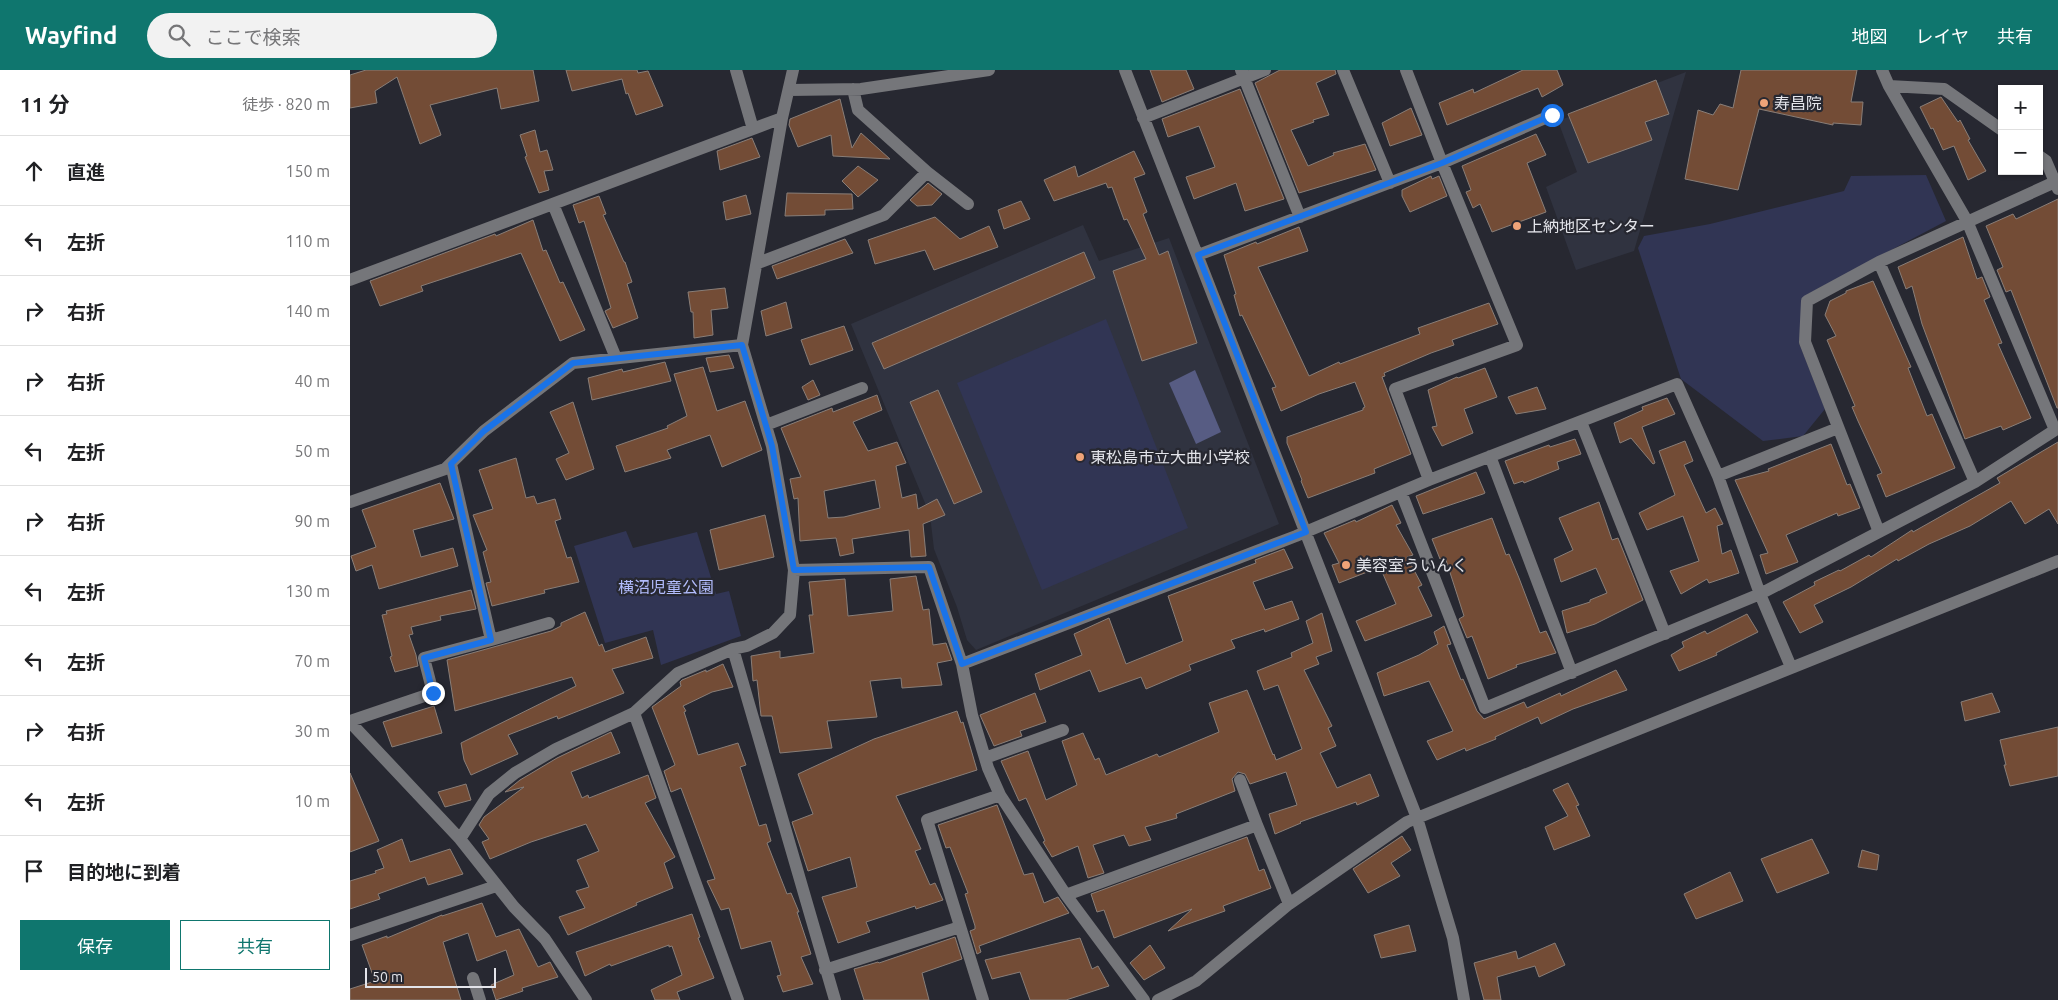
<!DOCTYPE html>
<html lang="ja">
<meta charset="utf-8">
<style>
body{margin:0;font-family:Ubuntu,"Noto Sans JP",sans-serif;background:#f2f2f2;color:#202124}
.controls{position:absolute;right:15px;top:15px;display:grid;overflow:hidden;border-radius:0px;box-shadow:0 1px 4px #0004}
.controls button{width:45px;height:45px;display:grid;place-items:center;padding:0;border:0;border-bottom:1px solid #e0e0e0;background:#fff;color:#202124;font:25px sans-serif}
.scale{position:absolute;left:15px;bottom:12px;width:131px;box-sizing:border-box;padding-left:5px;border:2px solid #e3e4ea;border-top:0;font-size:14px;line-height:18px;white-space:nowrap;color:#e3e4ea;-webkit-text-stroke:4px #272831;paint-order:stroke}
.stop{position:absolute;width:15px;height:15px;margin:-11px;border:4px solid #1a73e8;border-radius:50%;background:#fff}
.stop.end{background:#1a73e8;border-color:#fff;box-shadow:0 1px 5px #0008}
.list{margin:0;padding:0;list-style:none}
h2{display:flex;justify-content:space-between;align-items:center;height:65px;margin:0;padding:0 20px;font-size:21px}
h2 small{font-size:16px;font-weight:400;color:#757577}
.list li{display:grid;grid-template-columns:32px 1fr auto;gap:15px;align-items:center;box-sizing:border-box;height:70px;padding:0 20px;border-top:1px solid #e0e0e0}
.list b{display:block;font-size:19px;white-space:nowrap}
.list em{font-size:16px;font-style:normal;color:#757577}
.actions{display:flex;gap:10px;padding:15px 20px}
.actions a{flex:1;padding:11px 0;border:1px solid #0f766e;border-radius:0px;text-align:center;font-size:18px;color:#0f766e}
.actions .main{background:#0f766e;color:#fff}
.icon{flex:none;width:28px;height:28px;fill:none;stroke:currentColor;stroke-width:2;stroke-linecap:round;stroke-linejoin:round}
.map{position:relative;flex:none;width:1708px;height:930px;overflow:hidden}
header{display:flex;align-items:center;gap:30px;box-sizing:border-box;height:70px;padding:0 25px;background:#0f766e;color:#fff}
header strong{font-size:24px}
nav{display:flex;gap:28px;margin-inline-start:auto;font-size:18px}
.search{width:350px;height:45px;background:#f2f2f2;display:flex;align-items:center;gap:12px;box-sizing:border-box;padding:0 18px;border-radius:28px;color:#757577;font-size:19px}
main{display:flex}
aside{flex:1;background:#fff}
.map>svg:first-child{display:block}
.built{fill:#303340}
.green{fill:#313554}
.water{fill:#575c83}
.building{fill:#734c36;stroke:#897e78;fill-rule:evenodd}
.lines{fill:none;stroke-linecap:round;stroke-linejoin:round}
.minor{stroke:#75767a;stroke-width:12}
.route{stroke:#1a73e8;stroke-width:6}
.poi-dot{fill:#efa378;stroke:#272831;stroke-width:2}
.labels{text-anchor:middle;stroke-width:4.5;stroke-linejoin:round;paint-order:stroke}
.poi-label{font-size:16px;fill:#e3e4ea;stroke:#272831;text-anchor:start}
.park-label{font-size:16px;fill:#b2bcfd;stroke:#272831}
</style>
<header>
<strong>Wayfind</strong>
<div class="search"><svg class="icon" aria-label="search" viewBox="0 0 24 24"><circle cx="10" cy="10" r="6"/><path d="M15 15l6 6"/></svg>ここで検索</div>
<nav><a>地図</a><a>レイヤ</a><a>共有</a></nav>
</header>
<main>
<aside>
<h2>11 分<small>徒歩 · 820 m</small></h2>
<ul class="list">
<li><svg class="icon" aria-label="ahead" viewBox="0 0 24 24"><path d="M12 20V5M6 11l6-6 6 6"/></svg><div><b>直進</b></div><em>150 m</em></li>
<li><svg class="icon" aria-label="left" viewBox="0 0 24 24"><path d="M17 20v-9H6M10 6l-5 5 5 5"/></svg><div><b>左折</b></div><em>110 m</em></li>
<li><svg class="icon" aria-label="right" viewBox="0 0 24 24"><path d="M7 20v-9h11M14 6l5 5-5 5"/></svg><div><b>右折</b></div><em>140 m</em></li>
<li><svg class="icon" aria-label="right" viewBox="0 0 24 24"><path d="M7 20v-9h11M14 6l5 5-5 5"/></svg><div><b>右折</b></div><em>40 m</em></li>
<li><svg class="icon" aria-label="left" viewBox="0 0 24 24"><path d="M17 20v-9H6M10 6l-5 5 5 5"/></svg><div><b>左折</b></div><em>50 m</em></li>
<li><svg class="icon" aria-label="right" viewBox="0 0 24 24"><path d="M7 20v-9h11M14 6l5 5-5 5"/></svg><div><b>右折</b></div><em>90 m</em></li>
<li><svg class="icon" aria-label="left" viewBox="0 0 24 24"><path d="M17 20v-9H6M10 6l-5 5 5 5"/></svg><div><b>左折</b></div><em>130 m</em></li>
<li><svg class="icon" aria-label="left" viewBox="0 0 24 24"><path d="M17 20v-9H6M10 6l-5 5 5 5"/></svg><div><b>左折</b></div><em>70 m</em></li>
<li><svg class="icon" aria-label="right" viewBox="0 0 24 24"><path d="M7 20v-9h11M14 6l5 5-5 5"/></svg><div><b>右折</b></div><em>30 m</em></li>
<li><svg class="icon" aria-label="left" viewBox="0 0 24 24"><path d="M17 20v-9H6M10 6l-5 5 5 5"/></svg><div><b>左折</b></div><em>10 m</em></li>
<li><svg class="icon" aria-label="arrive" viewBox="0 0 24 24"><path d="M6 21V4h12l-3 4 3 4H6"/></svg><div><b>目的地に到着</b></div></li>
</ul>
<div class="actions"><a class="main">保存</a><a>共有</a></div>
</aside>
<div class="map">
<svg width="1708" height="930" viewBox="0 0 1708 930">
<rect width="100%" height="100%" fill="#272831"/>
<!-- built -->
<path class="built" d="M 1336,2 L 1284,181 L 1226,200 L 1196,117 L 1227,102 L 1208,51 Z
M 733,155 L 749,191 L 819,168 L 929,454 L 626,580 L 617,570 L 607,537 L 584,479 L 580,445 L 501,254 Z"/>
<!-- green -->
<path class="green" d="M 1576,105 L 1596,151 L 1458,224 L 1449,273 L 1475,339 L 1453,366 L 1413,371 L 1331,309 L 1288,178 L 1294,166 L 1360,154 L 1494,121 L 1501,106 Z
M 756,249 L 838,458 L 692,520 L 607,313 Z
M 276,461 L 283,478 L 347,462 L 366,524 L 379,521 L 391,566 L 311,595 L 303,560 L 255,573 L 224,476 Z"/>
<!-- water -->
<path class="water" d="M 845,300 L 871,362 L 846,374 L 819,313 Z"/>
<!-- building -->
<path class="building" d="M 16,0 L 183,0 L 189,31 L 151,39 L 147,18 L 80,35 L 91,65 L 70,74 L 47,7 L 25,21 L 27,33 L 0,38 L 0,5 Z
M 216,0 L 287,0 L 288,3 L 298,1 L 313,36 L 286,45 L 278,23 L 276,24 L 272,9 L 222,21 Z
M 800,0 L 836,0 L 844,19 L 812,32 Z
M 930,0 L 985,0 L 986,4 L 966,13 L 979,45 L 963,50 L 964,52 L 941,60 L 958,96 L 984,85 L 983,83 L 1015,74 L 1026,100 L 949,123 L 905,13 Z
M 1173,0 L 1207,0 L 1213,15 L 1192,27 L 1188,18 L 1097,55 L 1089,33 L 1123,19 L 1124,23 Z
M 1391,0 L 1507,0 L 1501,32 L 1513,32 L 1511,55 L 1483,53 L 1483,55 L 1409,39 L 1388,120 L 1335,109 L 1348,40 L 1363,45 L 1370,34 L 1383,38 Z
M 1306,10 L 1319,44 L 1295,52 L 1302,70 L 1238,93 L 1218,44 Z
M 890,19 L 934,129 L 895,141 L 886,113 L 844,129 L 836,107 L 865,97 L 849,56 L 818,67 L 812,49 Z
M 1591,27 L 1608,52 L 1610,50 L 1620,69 L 1618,70 L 1636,101 L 1618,110 L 1604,76 L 1593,80 L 1583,58 L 1581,59 L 1570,37 Z
M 490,29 L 502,78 L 511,63 L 540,89 L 483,86 L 481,65 L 448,77 L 439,55 L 440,49 Z
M 1061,38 L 1072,65 L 1040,76 L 1032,53 Z
M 185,60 L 190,82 L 197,80 L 203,100 L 194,101 L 199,120 L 189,123 L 175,87 L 177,86 L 170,65 Z
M 1186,64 L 1196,85 L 1177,93 L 1196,142 L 1142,162 L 1130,134 L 1123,138 L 1116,122 L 1121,120 L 1112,96 Z
M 402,68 L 410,87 L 370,100 L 367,81 Z
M 784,81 L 795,104 L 784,108 L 797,142 L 793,144 L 809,185 L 818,181 L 847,273 L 792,291 L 763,201 L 796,189 L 777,149 L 774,150 L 762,117 L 758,118 L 756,113 L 704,131 L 694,110 L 725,96 L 728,107 Z
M 508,96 L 528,110 L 508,127 L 492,111 Z
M 1081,106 L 1082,109 L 1089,106 L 1097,126 L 1060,142 L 1052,126 L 1052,120 Z
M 578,113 L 592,124 L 582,135 L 567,136 L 560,130 Z
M 437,123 L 502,124 L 503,139 L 475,140 L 475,145 L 435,146 Z
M 396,125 L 401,144 L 376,150 L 373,132 Z
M 249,126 L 256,144 L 253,145 L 274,192 L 275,192 L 282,212 L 277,214 L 288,248 L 263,258 L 255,241 L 261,238 L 234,151 L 229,153 L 223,135 Z
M 1708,129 L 1708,338 L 1707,338 L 1661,220 L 1656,222 L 1647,200 L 1653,197 L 1636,156 L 1663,144 L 1666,149 Z
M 671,131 L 680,149 L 654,159 L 648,140 Z
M 585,147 L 610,169 L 639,156 L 648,177 L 584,200 L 575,180 L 525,194 L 518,170 Z
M 183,150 L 193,181 L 196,180 L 210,213 L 213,212 L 235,260 L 210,271 L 171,183 L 71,216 L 73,221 L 30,236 L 20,211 L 145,164 L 146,166 Z
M 949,157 L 958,181 L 908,197 L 959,306 L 989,292 L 990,294 L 1070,264 L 1068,258 L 1139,233 L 1148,254 L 1102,270 L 1104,275 L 1081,283 L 1034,303 L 1035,306 L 1032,307 L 1061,384 L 1024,399 L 1025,403 L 958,428 L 951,411 L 952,410 L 937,373 L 937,367 L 1013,340 L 1013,338 L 1015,337 L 1005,312 L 969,324 L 931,341 L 922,318 L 926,317 L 892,245 L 890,246 L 884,225 L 886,224 L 874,185 L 906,172 L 907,174 Z
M 1613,167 L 1627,209 L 1632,207 L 1640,227 L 1634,230 L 1652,273 L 1648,274 L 1681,348 L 1653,360 L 1651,356 L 1615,369 L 1572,254 L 1562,216 L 1556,219 L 1548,197 Z
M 495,169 L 503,183 L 427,209 L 422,196 Z
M 734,182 L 745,208 L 534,299 L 522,273 Z
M 1523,211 L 1561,297 L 1558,298 L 1577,346 L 1582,344 L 1605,398 L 1536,427 L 1527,405 L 1532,403 L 1508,351 L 1502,337 L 1505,336 L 1477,270 L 1486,266 L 1475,245 L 1480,231 L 1496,223 L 1496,221 Z
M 375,218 L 378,238 L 361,240 L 363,265 L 344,268 L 343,242 L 341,242 L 338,222 Z
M 436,232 L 442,258 L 416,266 L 411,241 Z
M 494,256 L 503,280 L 460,295 L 451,270 Z
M 379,285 L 384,298 L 360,302 L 356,288 Z
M 315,292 L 321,311 L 242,330 L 238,308 L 272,299 L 273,302 Z
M 353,297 L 367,341 L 395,331 L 412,380 L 372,397 L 360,365 L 317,380 L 321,388 L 275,402 L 266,376 L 318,358 L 317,356 L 337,346 L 324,304 Z
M 1135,298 L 1147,327 L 1114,339 L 1123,363 L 1092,376 L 1082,357 L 1087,356 L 1078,320 L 1107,307 L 1108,308 Z
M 463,310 L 470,325 L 458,330 L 452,317 Z
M 1187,317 L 1196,339 L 1166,344 L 1158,327 Z
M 588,320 L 632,422 L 604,434 L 560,332 Z
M 527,325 L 532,340 L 503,352 L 518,381 L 547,372 L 556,393 L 546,396 L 552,428 L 566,424 L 568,439 L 587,429 L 595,445 L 573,454 L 576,486 L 561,487 L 559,460 L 502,469 L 504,483 L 490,486 L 486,468 L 450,471 L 448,428 L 444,429 L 440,409 L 451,407 L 431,358 L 482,338 L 483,342 ZM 525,410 L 530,438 L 494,447 L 478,448 L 474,421 Z
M 1317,328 L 1325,344 L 1292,357 L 1305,393 L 1303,394 L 1281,368 L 1270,373 L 1264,353 L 1293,340 L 1292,337 Z
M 223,332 L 244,399 L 216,410 L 206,389 L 219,383 L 200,342 Z
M 1225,369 L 1231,384 L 1207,392 L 1209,399 L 1174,413 L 1173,411 L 1164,414 L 1155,391 L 1199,375 L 1200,377 Z
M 1335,371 L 1343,391 L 1334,395 L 1356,443 L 1365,438 L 1373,454 L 1367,456 L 1372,484 L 1381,480 L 1389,503 L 1359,513 L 1357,509 L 1331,524 L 1320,501 L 1349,491 L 1333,446 L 1297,460 L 1289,443 L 1325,425 L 1309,381 Z
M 1708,372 L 1708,454 L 1699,439 L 1675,454 L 1661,431 L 1620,456 L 1579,474 L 1548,491 L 1547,489 L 1501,517 L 1464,535 L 1473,552 L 1450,563 L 1433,532 L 1465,515 L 1464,512 L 1489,500 L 1490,501 L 1519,485 L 1521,487 L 1562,460 L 1563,462 L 1650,413 L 1647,408 Z
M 1481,374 L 1497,415 L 1500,414 L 1510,438 L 1488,446 L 1487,443 L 1436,465 L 1448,492 L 1416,504 L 1410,485 L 1418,483 L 1385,410 L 1419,401 L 1418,399 Z
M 166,388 L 176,428 L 184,426 L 187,434 L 205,429 L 211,449 L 205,451 L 217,488 L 221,487 L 229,512 L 194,520 L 195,523 L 142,536 L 136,513 L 141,512 L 133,482 L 137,480 L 123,445 L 143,439 L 129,400 Z
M 1126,402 L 1135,423 L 1133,424 L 1073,444 L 1066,426 Z
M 90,413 L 104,449 L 63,460 L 71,487 L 103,478 L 108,496 L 29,519 L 22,495 L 6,501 L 1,486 L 26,477 L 12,440 Z
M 1249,432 L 1262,470 L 1268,468 L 1293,530 L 1245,554 L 1217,563 L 1212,541 L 1240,532 L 1240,530 L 1257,523 L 1246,498 L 1211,512 L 1204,489 L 1223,480 L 1209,448 Z
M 1042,435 L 1051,453 L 1046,455 L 1063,485 L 1057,487 L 1072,515 L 1068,517 L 1082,546 L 1015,571 L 1006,551 L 1046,534 L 1030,497 L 989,513 L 982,495 L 989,493 L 974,463 L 1005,450 L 1006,452 Z
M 415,445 L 424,487 L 369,500 L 360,460 Z
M 1142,448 L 1156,485 L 1159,484 L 1169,508 L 1190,563 L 1196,561 L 1206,583 L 1166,595 L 1167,597 L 1138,609 L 1122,566 L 1117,568 L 1109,549 L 1114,546 L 1095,487 L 1090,489 L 1082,469 Z
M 934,479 L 943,498 L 903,512 L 915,540 L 942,531 L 949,549 L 915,562 L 914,559 L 881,570 L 885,578 L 839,595 L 841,600 L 796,619 L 791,607 L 749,622 L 740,600 L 690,620 L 685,604 L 732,585 L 724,564 L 759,548 L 776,594 L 833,571 L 818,526 L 906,493 L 905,490 Z
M 566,506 L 573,540 L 579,539 L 583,575 L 596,573 L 602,590 L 587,593 L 592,615 L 552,618 L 551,608 L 520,611 L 527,647 L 477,651 L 482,678 L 430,683 L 422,646 L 411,646 L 407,610 L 403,611 L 401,586 L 430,581 L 430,588 L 464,583 L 459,545 L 463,545 L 459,512 L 495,509 L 498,546 L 543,541 L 540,509 Z
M 121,520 L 126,539 L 90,546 L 91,550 L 61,557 L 63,564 L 59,565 L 66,585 L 68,596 L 45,602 L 40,587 L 42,586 L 32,545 L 37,544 L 36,541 Z
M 235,542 L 249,576 L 252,574 L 255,582 L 296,567 L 303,588 L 262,599 L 274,623 L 208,649 L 207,646 L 158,665 L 168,684 L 121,705 L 114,690 L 111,673 L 226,616 L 222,607 L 105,641 L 97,590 L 201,561 L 211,556 L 211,553 Z
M 972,543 L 982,581 L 966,587 L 969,594 L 954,600 L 982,656 L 978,658 L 986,676 L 970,683 L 987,718 L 1020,704 L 1029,726 L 1007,735 L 1006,732 L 950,752 L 951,753 L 925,764 L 919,744 L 947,735 L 936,702 L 900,714 L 895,704 L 888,702 L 882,709 L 885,721 L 826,744 L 827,748 L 795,757 L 801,770 L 779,776 L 774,765 L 743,775 L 754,803 L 738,808 L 728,776 L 702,787 L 693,772 L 695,771 L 676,728 L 669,731 L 651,691 L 678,681 L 696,730 L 727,715 L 712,671 L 733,663 L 745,690 L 749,688 L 756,705 L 807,684 L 809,687 L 869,662 L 859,633 L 897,620 L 923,685 L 924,684 L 926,690 L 952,679 L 928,615 L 914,620 L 907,601 L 942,587 L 941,583 L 963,573 L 956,551 Z
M 1397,544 L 1408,562 L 1366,583 L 1367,585 L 1329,601 L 1321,585 L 1334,577 L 1332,572 L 1355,561 L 1357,564 Z
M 1094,556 L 1101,574 L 1097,575 L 1111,610 L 1113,609 L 1127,641 L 1134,649 L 1174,632 L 1177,638 L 1210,623 L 1211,626 L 1266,600 L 1277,620 L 1223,639 L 1191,654 L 1188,647 L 1145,667 L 1146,669 L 1116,681 L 1115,678 L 1087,690 L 1077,671 L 1103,661 L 1079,611 L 1034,626 L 1027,603 L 1069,585 L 1088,574 L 1084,562 Z
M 373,594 L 383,617 L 362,622 L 333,636 L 336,641 L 334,642 L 348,685 L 388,673 L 396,695 L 390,697 L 409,756 L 416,754 L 421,771 L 417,773 L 437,824 L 441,823 L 449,842 L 447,842 L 461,884 L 451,887 L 463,914 L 433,922 L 427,906 L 431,905 L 421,871 L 391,879 L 379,838 L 371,840 L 357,811 L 365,809 L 331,718 L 321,722 L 314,701 L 325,695 L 302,637 L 331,616 L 330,612 L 332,610 L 356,600 L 356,602 Z
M 685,623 L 696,652 L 670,661 L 672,666 L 644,676 L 630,645 Z
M 1642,623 L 1650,642 L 1615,651 L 1611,632 Z
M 84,636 L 92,663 L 42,677 L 33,652 Z
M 607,641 L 611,653 L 613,652 L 627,700 L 546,726 L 571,779 L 565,781 L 580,815 L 585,813 L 593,830 L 566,839 L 565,836 L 516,852 L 520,862 L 488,873 L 472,827 L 507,817 L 500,787 L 458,801 L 442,752 L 463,744 L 448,704 L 524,669 Z
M 1708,657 L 1708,706 L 1660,716 L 1654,695 L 1656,695 L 1650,670 Z
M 261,662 L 270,683 L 221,702 L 232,728 L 238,725 L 239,728 L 298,705 L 306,728 L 295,733 L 325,787 L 314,793 L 323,818 L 286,833 L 287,835 L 218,865 L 209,847 L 235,838 L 226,821 L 239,817 L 227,790 L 249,781 L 236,754 L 181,772 L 140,789 L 132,772 L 139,769 L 129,755 L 134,747 L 174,717 L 155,722 L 170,710 L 207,688 Z
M 0,703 L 29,771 L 0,782 Z
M 1218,713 L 1229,735 L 1226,736 L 1240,766 L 1204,780 L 1195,757 L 1218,746 L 1203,720 Z
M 116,714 L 121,730 L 95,737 L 88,722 Z
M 647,735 L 674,805 L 683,803 L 694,833 L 708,827 L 719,843 L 629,876 L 631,882 L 627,884 L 620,861 L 625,859 L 625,856 L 615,824 L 618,823 L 600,777 L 596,778 L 588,755 Z
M 1052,766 L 1061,780 L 1041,793 L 1050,806 L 1018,823 L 1003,799 Z
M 897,767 L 909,801 L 914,799 L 921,818 L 873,836 L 875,841 L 818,861 L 842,839 L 764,868 L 754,840 L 747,842 L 741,824 Z
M 52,769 L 60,792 L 100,779 L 113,804 L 78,815 L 75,807 L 28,824 L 30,829 L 0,839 L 0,811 L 26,803 L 25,801 L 34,798 L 27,780 Z
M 1462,769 L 1479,803 L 1427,823 L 1411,789 Z
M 1512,780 L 1529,785 L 1527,800 L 1508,797 Z
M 1380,802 L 1393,831 L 1346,849 L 1334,824 Z
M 132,833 L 146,867 L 169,859 L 188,897 L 200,892 L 208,907 L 172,918 L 173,921 L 146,930 L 141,915 L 164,905 L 156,880 L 127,891 L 118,863 L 93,872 L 111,930 L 0,930 L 0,919 L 25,911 L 12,875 L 37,866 L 37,868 L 92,845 L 92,846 Z
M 342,844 L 350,867 L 348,868 L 364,908 L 327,922 L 330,930 L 305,930 L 301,920 L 332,905 L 322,876 L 319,877 L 319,875 L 261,896 L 260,894 L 235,906 L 226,882 Z
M 1059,855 L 1066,881 L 1031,888 L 1024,865 Z
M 605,867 L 612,889 L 572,903 L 579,930 L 514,930 L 504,899 L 528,892 L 529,893 Z
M 730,868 L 742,899 L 748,896 L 759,916 L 716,930 L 680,930 L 670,902 L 642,909 L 635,890 Z
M 1205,873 L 1215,895 L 1189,907 L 1185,896 L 1147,907 L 1151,930 L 1134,930 L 1124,893 L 1166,881 L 1168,889 Z
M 800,875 L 815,898 L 794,910 L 780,893 Z"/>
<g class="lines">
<!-- minor -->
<path class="minor" d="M 386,0 L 403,59
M 775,0 L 1067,748 L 1103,868 L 1114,930
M 891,0 L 950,147
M 993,0 L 1040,113
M 1056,0 L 1092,93 L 1167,275 L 1045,319 L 1079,410
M 1532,0 L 1539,16 L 1617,151 L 1705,360
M 1539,16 L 1594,19 L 1652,60
M 503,19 L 508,40 L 577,102 L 618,134
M 439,20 L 511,19 L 639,0
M 793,48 L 915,0
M 1689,86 L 1696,91 L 1708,119
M 203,134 L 266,288
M 848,185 L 1092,93 L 1202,45
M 1529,192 L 1625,412
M 408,193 L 534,145 L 577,102
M 0,210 L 432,48
M 1231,352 L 1315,564
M 416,355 L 512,318
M 1140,386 L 1222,603
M 1368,406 L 1488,358
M 1051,422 L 1135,638 L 1410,524 L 1625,412 L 1708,358
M 0,432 L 95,399 L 134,361 L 223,293 L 392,275
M 1529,462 L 1455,272 L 1457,231 L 1529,192 L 1705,112
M 444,500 L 579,497 L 612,594 L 622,645 L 638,698 L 650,725 L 716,825 L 794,930
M 141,570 L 199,553
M 383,579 L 485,930
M 612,594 L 946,466 L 1079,410 L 1327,314 L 1368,406 L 1410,524 L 1441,597
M 284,643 L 388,930
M 0,651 L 83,623 L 74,588 L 141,570 L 101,394
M 0,652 L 110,769 L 164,837 L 195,869 L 236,930
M 635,688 L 713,660
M 890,710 L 907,755
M 110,769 L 139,724 L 165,703 L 206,679 L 284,643 L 328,603 L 383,579 L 397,576 L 423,563 L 440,545 L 444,500 L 422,376 L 392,275 L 432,48 L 443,0
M 716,825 L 907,755 L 939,834
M 0,865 L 146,816
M 475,900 L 610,857
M 123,908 L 130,930
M 633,930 L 577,750 L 650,725
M 808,930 L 846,911 L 939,834 L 1057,752 L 1708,491"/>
</g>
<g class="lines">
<!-- route -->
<path class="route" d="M 83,623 L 74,588 L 141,570 L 101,394 L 134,361 L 223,293 L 392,275 L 422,376 L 444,500 L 579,497 L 612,594 L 956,462 L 848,185 L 1092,93 L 1202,45"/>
</g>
<!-- markers -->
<g class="poi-dot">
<circle cx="1414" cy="33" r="5"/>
<circle cx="1167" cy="156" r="5"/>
<circle cx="730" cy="387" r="5"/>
<circle cx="996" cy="495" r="5"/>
</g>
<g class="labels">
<!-- poi labels -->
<g class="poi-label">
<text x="1424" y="39">寿昌院</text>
<text x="1177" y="162">上納地区センター</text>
<text x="740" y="393">東松島市立大曲小学校</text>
<text x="1006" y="501">美容室ういんく</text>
</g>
<!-- park labels -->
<g class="park-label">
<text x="316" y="523">横沼児童公園</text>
</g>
</g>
</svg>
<div class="controls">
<button>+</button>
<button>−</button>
</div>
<div class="scale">50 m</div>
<div class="stop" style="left:1202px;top:45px"></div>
<div class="stop end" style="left:83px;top:623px"></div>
</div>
</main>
